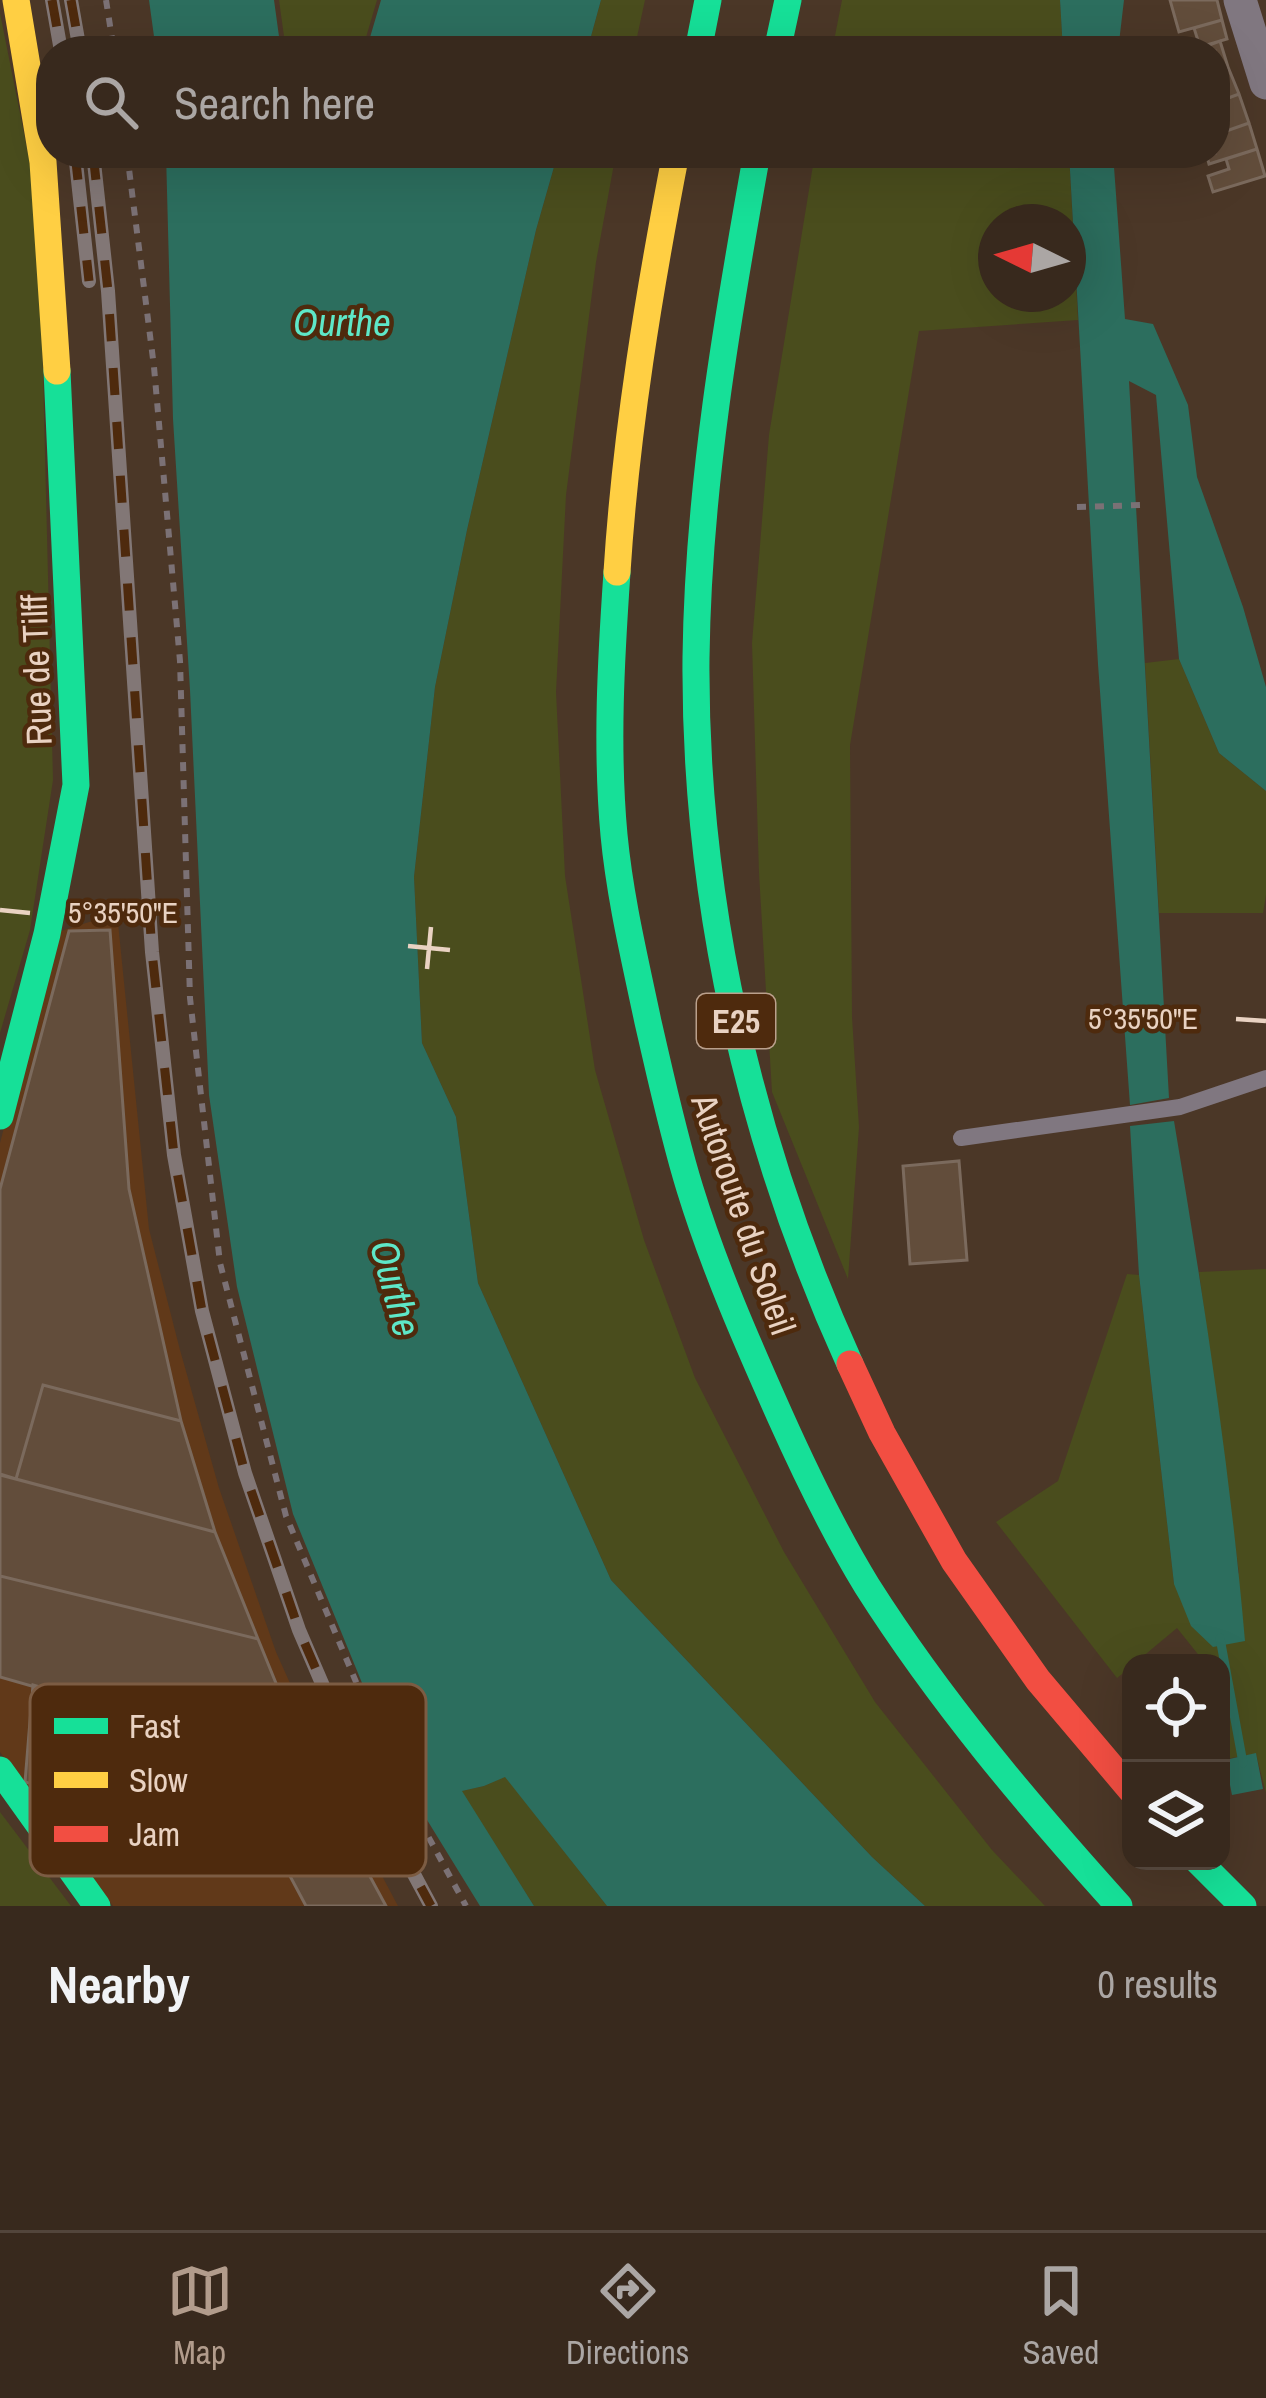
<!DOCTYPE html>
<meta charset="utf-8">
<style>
body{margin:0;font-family:"Archivo Narrow",sans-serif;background:#3f3126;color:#f1f3f6}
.controls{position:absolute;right:36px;bottom:36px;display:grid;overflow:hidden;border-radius:24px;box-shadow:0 12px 48px #0002}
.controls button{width:108px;height:108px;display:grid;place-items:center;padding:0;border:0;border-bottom:3px solid #52453b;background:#38291d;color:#f1f3f6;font:60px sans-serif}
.compass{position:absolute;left:978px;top:204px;width:108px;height:108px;border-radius:50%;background:#38291d;box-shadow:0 12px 48px #0002;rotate:275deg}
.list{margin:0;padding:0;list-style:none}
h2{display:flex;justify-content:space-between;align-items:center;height:156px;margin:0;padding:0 48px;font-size:51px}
h2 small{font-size:39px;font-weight:400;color:#aba6a4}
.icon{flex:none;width:66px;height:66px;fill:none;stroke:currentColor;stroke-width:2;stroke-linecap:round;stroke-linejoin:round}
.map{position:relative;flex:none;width:1266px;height:1906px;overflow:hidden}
.search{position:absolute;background:#38291d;box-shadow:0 12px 48px #0002;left:36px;right:36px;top:36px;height:132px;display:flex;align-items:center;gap:30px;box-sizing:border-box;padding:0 42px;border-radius:48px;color:#aba6a4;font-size:45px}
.sheet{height:324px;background:#38291d}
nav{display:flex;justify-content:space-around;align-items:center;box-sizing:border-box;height:168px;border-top:3px solid #52453b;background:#38291d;font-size:33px;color:#aba6a4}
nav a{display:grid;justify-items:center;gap:6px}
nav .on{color:#b29c8c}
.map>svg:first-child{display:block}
.built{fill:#613919}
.green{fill:#4a4d1d;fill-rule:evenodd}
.water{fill:#2c6e5e}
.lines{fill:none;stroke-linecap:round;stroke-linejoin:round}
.stream{stroke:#2c6e5e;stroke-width:9}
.building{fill:#624d3b;stroke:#7b6a5d;stroke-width:3}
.path{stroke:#7b7175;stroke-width:6;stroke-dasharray:9 9;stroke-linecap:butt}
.lane{stroke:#807780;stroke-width:16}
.street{stroke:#807780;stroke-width:33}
.fast{stroke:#16e098;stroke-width:27}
.slow{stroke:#ffcf43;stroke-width:27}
.jam{stroke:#f24e42;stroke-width:27}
.rail-casing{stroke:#827776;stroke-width:14}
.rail{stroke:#4e2a0d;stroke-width:9;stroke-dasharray:27;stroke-linecap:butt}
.ticks{fill:none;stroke:#e9d2c2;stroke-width:4.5}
.labels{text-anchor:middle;stroke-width:9;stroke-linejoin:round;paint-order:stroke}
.shield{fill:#4e2a0d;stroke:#baa08c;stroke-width:3}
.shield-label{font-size:33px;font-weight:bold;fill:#e9d2c2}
.street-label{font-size:36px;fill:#e9d2c2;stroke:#4e2a0d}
.water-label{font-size:39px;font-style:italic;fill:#5ee7c8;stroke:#4e2a0d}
.key{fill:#4e2a0d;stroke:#7c5c43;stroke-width:3}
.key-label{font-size:33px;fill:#e9d2c2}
.ticks-label{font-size:30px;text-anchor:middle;fill:#e9d2c2;stroke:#4e2a0d;stroke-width:9;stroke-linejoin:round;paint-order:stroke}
</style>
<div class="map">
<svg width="1266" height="1906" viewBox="0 0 1266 1906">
<rect width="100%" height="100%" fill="#4b3727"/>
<!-- built -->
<path class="built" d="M 117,913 L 149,1229 L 180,1350 L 219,1488 L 276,1652 L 346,1808 L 398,1906 L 113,1906 L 0,1752 L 0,1143 L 55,933 Z"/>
<!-- green -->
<path class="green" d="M 279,0 L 377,0 L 362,51 L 286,51 Z
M 601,0 L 645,0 L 634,51 L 587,51 Z
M 842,0 L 1060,0 L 1063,51 L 832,51 Z
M 0,13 L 39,209 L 53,780 L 30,930 L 0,1033 Z
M 558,153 L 616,153 L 596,262 L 566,495 L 556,692 L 565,876 L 595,1070 L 644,1240 L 695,1378 L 784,1552 L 875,1702 L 992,1850 L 1045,1906 L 925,1906 L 872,1857 L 611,1580 L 478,1283 L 456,1117 L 422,1043 L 414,877 L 435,687 L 467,530 L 536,230 Z
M 815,153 L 1069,153 L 1078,320 L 919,331 L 850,745 L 852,1017 L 859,1127 L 848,1279 L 772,1092 L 759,873 L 752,643 L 769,435 ZM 996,222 L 1068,222 L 1068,294 L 996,294 Z
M 1179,659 L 1219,753 L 1266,791 L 1266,895 L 1263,913 L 1159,913 L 1145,663 Z
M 1266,1269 L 1266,1793 L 1256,1754 L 1225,1759 L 1221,1663 L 1205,1663 L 1177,1628 L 1135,1663 L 1131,1663 L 1131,1667 L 1117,1678 L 996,1522 L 1058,1481 L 1127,1274 L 1139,1275 L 1174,1584 L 1239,1573 L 1199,1272 Z
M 505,1776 L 607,1906 L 534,1906 L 461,1791 L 484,1786 Z
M 0,1812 L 71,1906 L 0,1906 Z"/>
<!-- water -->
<path class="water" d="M 149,0 L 274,0 L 281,51 L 156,51 Z
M 381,0 L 601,0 L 587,51 L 366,51 Z
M 1060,0 L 1124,0 L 1118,51 L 1063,51 Z
M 166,153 L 558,153 L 536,230 L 467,530 L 435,687 L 414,877 L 422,1043 L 456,1117 L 478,1283 L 611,1580 L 872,1857 L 925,1906 L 607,1906 L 505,1777 L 484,1786 L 462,1791 L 534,1906 L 480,1906 L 400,1776 L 293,1514 L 237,1287 L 209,1095 L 190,690 L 173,419 Z
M 1069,153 L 1113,153 L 1125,319 L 1153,324 L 1188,405 L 1197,477 L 1243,607 L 1266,687 L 1266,791 L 1219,753 L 1179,659 L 1156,395 L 1129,381 L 1169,1098 L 1130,1105 L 1098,664 Z
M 1174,1121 C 1203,1293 1230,1467 1245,1641 L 1213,1647 L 1191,1626 L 1174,1584 L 1139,1275 L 1130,1126 Z
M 1256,1753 L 1263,1789 L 1232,1795 L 1225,1760 Z"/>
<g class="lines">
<!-- stream -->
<path class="stream" d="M 1220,1638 L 1243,1763"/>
</g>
<!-- building -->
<path class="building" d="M 1170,0 L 1217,0 L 1222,20 L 1179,32 Z
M 1222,20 L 1227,39 L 1200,47 L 1194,28 Z
M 1220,41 L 1228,67 L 1215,71 L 1215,51 L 1193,51 Z
M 1228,67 L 1239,94 L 1215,103 L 1215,71 Z
M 1239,94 L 1249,123 L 1215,135 L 1215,103 Z
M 1249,123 L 1257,149 L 1209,164 L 1206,153 L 1215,153 L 1215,135 Z
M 1257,149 L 1265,176 L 1213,192 L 1208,176 L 1229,169 L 1226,159 Z
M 110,930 L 129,1189 L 181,1421 L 43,1385 L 16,1479 L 0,1474 L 0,1189 L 69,931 Z
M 959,1161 L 967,1260 L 910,1264 L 903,1166 Z
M 43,1385 L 181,1421 L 215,1532 L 16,1479 Z
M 0,1475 L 215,1532 L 258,1639 L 0,1576 Z
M 0,1576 L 258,1639 L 308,1762 L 248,1748 L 0,1677 Z
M 33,1685 L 248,1748 L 229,1840 L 25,1782 Z
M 248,1748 L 308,1762 L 386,1906 L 306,1906 L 258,1816 L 229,1840 Z"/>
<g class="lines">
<!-- path -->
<path class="path" d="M 106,0 L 114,51
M 127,153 L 154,367 L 180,661 L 190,998 L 220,1263 L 286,1516 L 397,1779 L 466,1906
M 1077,507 L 1143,505"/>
<!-- lane -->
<path class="lane" d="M 961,1138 L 1180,1107 L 1266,1078"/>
<!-- street -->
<path class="street" d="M 1240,0 L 1266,83"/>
<!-- fast -->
<path class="fast" d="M 698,51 L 708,0
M 777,51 L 788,0
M 757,153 C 727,320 698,488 696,658 C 694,901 750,1144 850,1364
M 617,572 C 611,659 606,748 614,835 C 620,898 635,960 648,1022 C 661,1078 673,1134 690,1189 C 714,1267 747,1342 780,1416 C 806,1474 834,1532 867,1586 C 940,1701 1028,1805 1119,1906
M 0,1116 L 47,934 L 76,785 L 57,371
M 0,1770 L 97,1906
M 1198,1861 L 1243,1906"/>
<!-- slow -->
<path class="slow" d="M 16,0 L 43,162 L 57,371
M 617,572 C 626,431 649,292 676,153"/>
<!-- jam -->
<path class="jam" d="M 850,1364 L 882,1433 L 954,1561 L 1038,1680 L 1131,1790"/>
<defs>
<path id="rail" d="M 52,0 L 61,51
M 71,0 L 80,51
M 75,153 L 89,281
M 93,153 L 108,291 L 152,952 L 174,1155 L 202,1311 L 245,1473 L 299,1630 L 364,1781 L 431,1906"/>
</defs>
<!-- rail casing -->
<use href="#rail" class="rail-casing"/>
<!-- rail -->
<use href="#rail" class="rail"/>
</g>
<!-- ticks -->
<path class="ticks" d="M 0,910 L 30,913M 408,946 L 450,950M 427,969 L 431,927M 1236,1019 L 1266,1021"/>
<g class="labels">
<!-- shield labels -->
<rect class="shield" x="697" y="994" width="78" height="54" rx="9"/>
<g class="shield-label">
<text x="736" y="1033">E25</text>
</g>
<!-- street labels -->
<g class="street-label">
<text transform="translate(36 670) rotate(-92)" y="13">Rue de Tilff</text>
<text transform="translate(744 1214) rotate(71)" y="13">Autoroute du Soleil</text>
</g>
<!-- water labels -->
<g class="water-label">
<text x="342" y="336">Ourthe</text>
<text transform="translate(396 1288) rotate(75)" y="14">Ourthe</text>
</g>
</g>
<!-- legend -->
<rect x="30" y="1684" width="396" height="192" rx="18" class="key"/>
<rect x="54" y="1718" width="54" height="16" fill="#16e098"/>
<rect x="54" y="1772" width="54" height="16" fill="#ffcf43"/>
<rect x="54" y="1826" width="54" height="16" fill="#f24e42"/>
<g class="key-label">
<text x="129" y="1738">Fast</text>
<text x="129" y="1792">Slow</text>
<text x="129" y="1846">Jam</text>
</g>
<g class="ticks-label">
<text x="123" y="923">5°35'50"E</text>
<text x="1143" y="1029">5°35'50"E</text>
</g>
</svg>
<div class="controls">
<button><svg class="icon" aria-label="locate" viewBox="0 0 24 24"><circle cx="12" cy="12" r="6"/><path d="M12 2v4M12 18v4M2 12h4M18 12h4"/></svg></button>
<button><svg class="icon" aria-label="layers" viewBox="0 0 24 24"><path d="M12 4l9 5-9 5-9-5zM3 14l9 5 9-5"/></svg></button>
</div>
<svg class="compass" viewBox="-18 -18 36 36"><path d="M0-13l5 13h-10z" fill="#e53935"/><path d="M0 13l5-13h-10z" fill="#aba6a4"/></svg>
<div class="search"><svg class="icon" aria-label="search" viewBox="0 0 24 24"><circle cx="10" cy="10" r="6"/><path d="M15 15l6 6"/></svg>Search here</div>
</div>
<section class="sheet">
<h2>Nearby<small>0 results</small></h2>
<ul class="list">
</ul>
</section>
<nav>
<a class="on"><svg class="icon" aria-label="map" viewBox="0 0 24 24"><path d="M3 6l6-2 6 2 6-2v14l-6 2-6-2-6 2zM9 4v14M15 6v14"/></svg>Map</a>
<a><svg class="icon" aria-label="directions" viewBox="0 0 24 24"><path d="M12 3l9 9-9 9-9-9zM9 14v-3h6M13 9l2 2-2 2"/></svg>Directions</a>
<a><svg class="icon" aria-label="saved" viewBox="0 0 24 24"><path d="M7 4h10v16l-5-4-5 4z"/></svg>Saved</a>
</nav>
